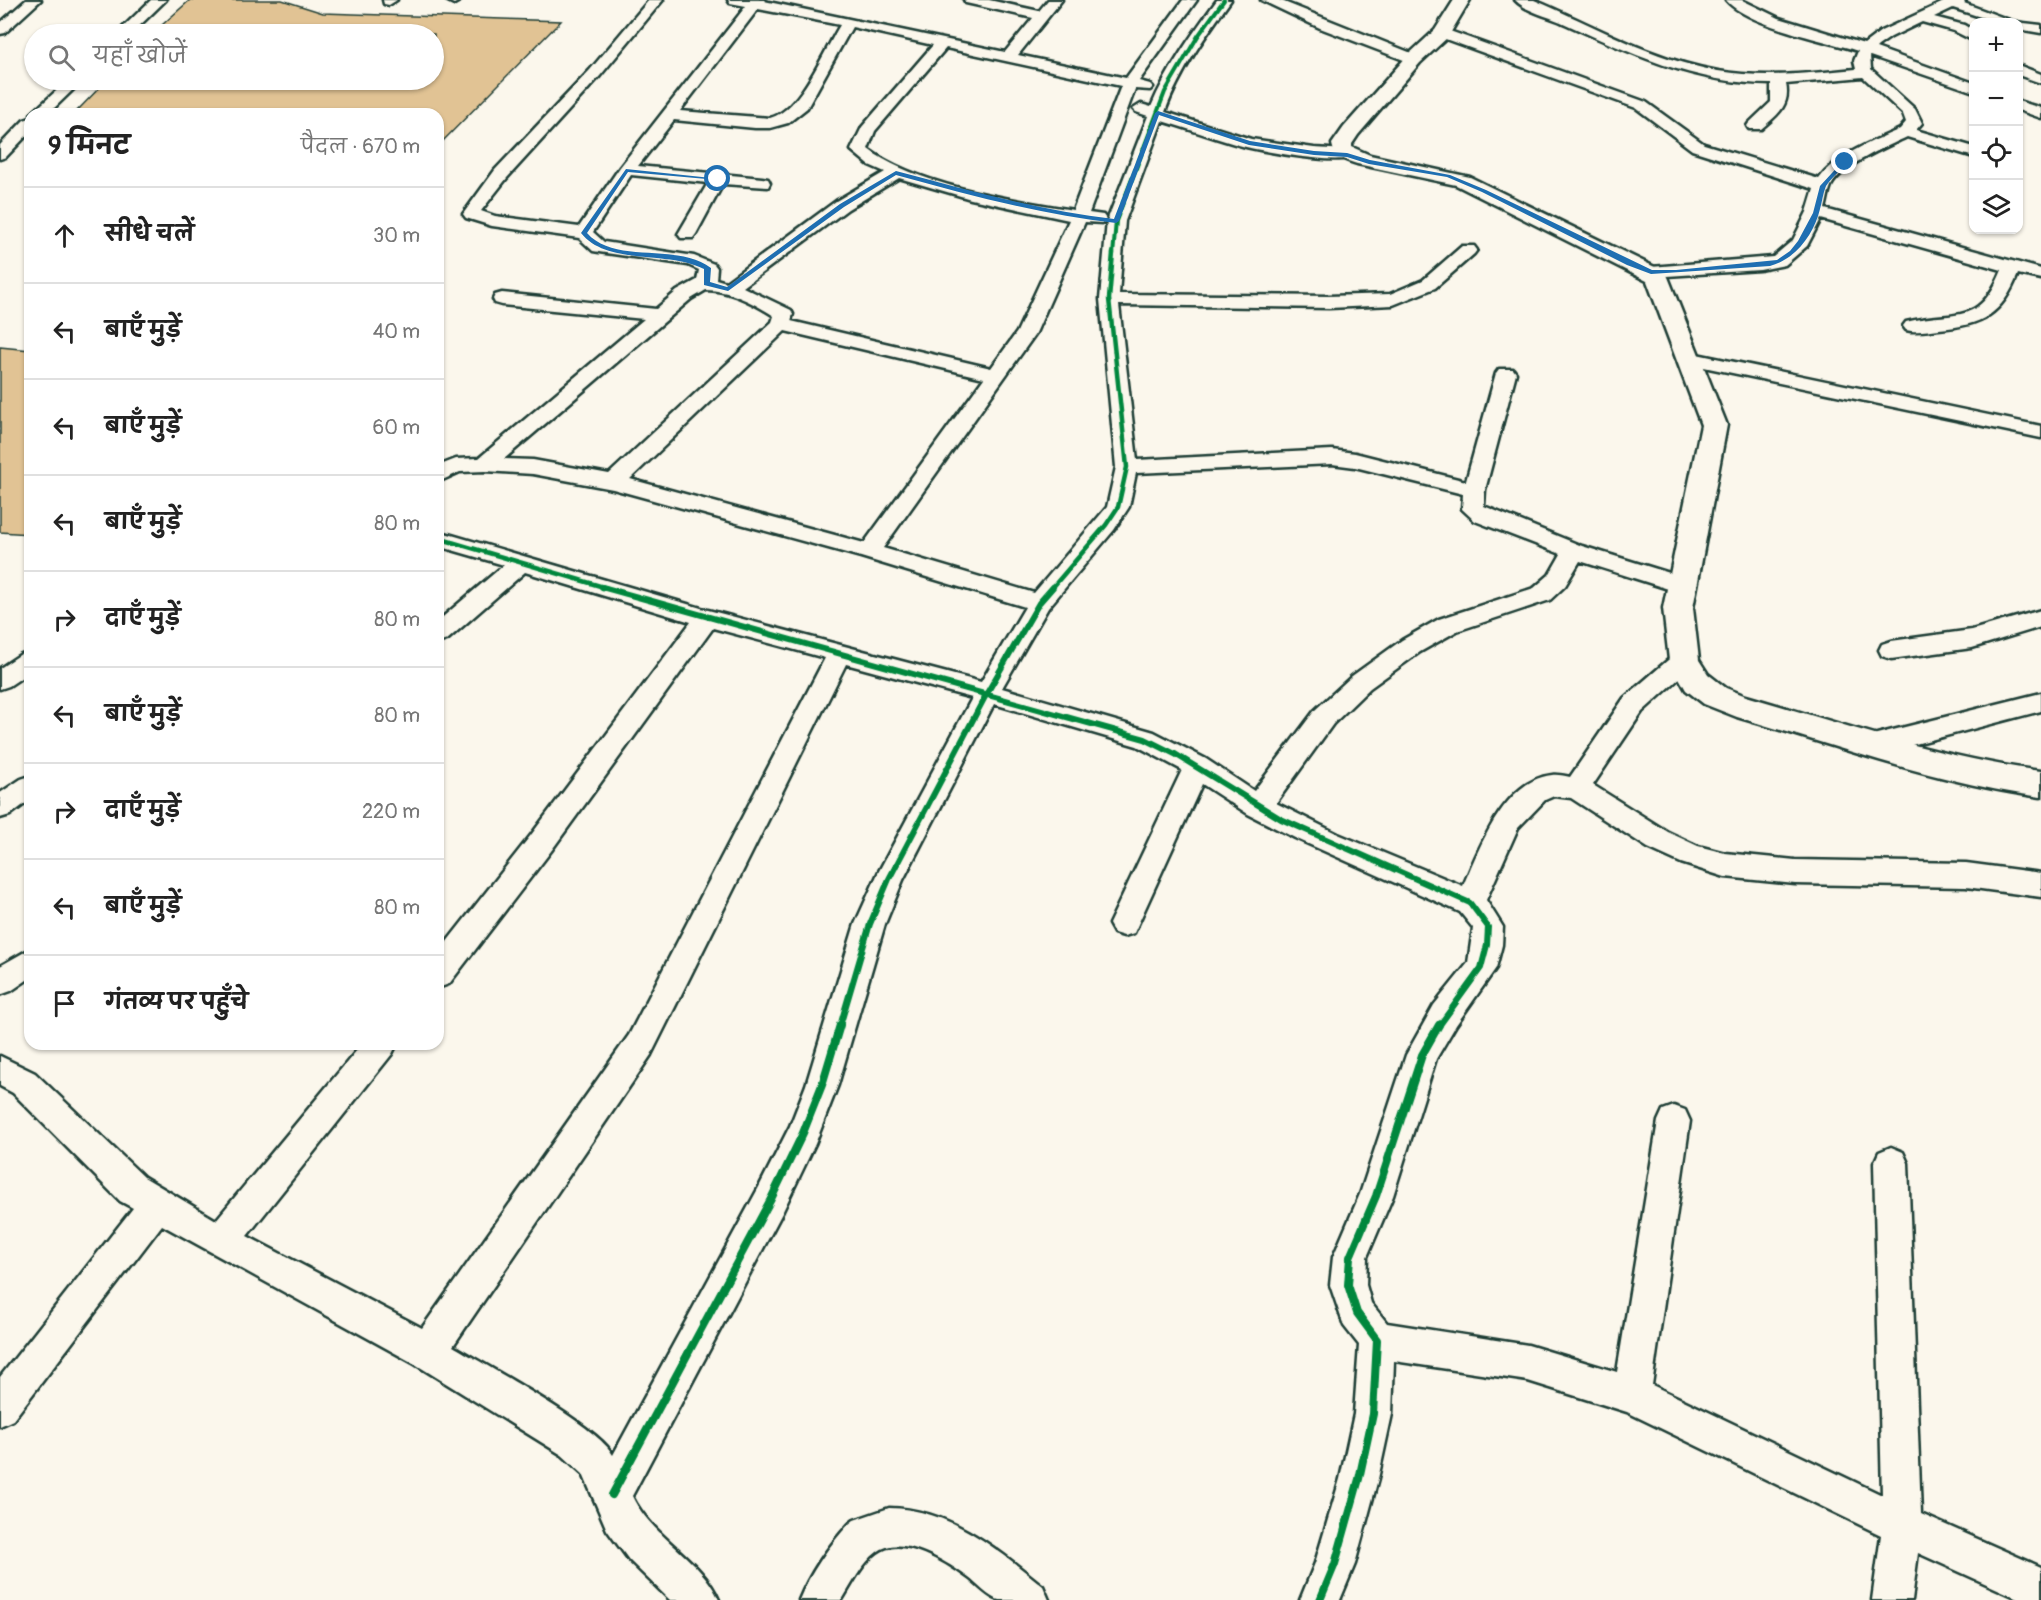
<!DOCTYPE html>
<html lang="hi">
<meta charset="utf-8">
<style>
body{margin:0;font-family:Pangolin,"Playpen Sans Deva",sans-serif;background:#f2f2f2;color:#222}
.controls{position:absolute;right:18px;top:18px;display:grid;overflow:hidden;border-radius:12px;box-shadow:0 2px 4px #0004}
.controls button{width:54px;height:54px;display:grid;place-items:center;padding:0;border:0;border-bottom:2px solid #e0e0e0;background:#fff;color:#222;font:30px sans-serif}
.stop{position:absolute;width:18px;height:18px;margin:-14px;border:4px solid #1f6fb2;border-radius:50%;background:#fff}
.stop.end{background:#1f6fb2;border-color:#fff;box-shadow:0 2px 6px #0008}
.list{margin:0;padding:0;list-style:none}
h2{display:flex;justify-content:space-between;align-items:center;height:78px;margin:0;padding:0 24px;font-size:26px}
h2 small{font-size:20px;font-weight:400;color:#767676}
.list li{display:grid;grid-template-columns:39px 1fr auto;gap:18px;align-items:center;box-sizing:border-box;height:96px;padding:0 24px;border-top:2px solid #e0e0e0}
.list b{display:block;font-size:22px;white-space:nowrap}
.list em{font-size:20px;font-style:normal;color:#767676}
.icon{flex:none;width:33px;height:33px;fill:none;stroke:currentColor;stroke-width:2;stroke-linecap:round;stroke-linejoin:round}
.map{position:relative;flex:none;width:2041px;height:1600px;overflow:hidden}
.search{position:absolute;background:#fff;box-shadow:0 2px 4px #0004;left:24px;top:24px;width:420px;height:66px;display:flex;align-items:center;gap:15px;box-sizing:border-box;padding:0 21px;border-radius:33px;color:#767676;font-size:22px}
.panel{position:absolute;background:#fff;box-shadow:0 2px 4px #0004;left:24px;top:108px;width:420px;height:942px;border-radius:18px}
.map>svg:first-child{display:block}
.building{fill:#e1c394;stroke:#1f3d34;stroke-width:1.5}
.lines{fill:none;stroke-linecap:round;stroke-linejoin:round}
.minor-casing{stroke:#1f3d34;stroke-width:5}
.tertiary-casing{stroke:#1f3d34;stroke-width:5}
.minor{fill:#fbf7ec;fill-rule:evenodd}
.tertiary{fill:#fbf7ec;fill-rule:evenodd}
.cycleway-far3-casing{stroke:#fbf7ec;stroke-width:6}
.cycleway-far2-casing{stroke:#fbf7ec;stroke-width:8}
.cycleway-far1-casing{stroke:#fbf7ec;stroke-width:10}
.cycleway-casing{stroke:#fbf7ec;stroke-width:11}
.cycleway-far3{stroke:#00873e;stroke-width:4}
.cycleway-far2{stroke:#00873e;stroke-width:4.5}
.cycleway-far1{stroke:#00873e;stroke-width:6}
.cycleway{stroke:#00873e;stroke-width:8}
.route{fill:#1f6fb2}
</style>
<div class="map">
<svg width="2041" height="1600" viewBox="0 0 2041 1600">
<rect width="100%" height="100%" fill="#fbf7ec"/>
<filter id="ink" filterUnits="userSpaceOnUse"><feTurbulence type="fractalNoise" baseFrequency=".0167" numOctaves="2"/><feDisplacementMap in="SourceGraphic" scale="12" xChannelSelector="R" yChannelSelector="G"/><feConvolveMatrix kernelMatrix="1 2 1 2 8 2 1 2 1" color-interpolation-filters="sRGB"/></filter>
<g filter="url(#ink)">
<!-- building -->
<path class="building" d="M 190,0 L 282,0 L 323,13 L 561,21 L 438,146 L 438,114 L 74,114 L 107,80 L 434,80 L 434,34 L 152,34 Z
M 0,347 L 30,350 L 30,534 L 0,532 Z"/>
<g class="lines">
<defs>
<path id="minor" d="M 26,0 L 41,0 L 5,33 L 0,34 L 0,23 Z
M 151,0 L 166,0 L 131,34 L 116,34 Z
M 383,0 L 397,0 L 389,5 L 384,4 Z
M 446,0 L 461,0 L 454,4 Z
M 649,0 L 663,0 L 600,76 L 507,178 L 481,211 L 495,216 L 579,227 L 620,167 L 746,6 L 730,3 L 728,0 L 765,0 L 764,1 L 1005,52 L 1033,18 L 966,3 L 964,0 L 989,0 L 1039,11 L 1048,0 L 1062,0 L 1018,55 L 1126,78 L 1183,0 L 1197,0 L 1139,81 L 1150,84 L 1153,87 L 1150,90 L 1135,89 L 1089,213 L 1103,215 L 1106,219 L 1103,223 L 1085,222 L 1036,333 L 883,548 L 1034,593 L 1107,507 L 1116,467 L 1100,299 L 1107,221 L 1148,116 L 1136,112 L 1133,109 L 1141,104 L 1151,107 C 1167,69 1193,33 1217,0 L 1231,0 C 1206,35 1180,71 1165,112 L 1251,139 L 1314,148 L 1347,150 L 1355,155 C 1346,167 1263,151 1246,147 C 1218,140 1190,129 1162,121 L 1125,221 L 1119,294 L 1329,296 L 1390,294 L 1423,280 L 1462,246 L 1474,246 L 1477,250 L 1474,254 L 1435,288 L 1393,305 L 1329,308 L 1119,305 L 1137,460 L 1332,450 L 1355,453 L 1466,481 L 1496,373 L 1499,369 L 1513,369 L 1516,373 L 1485,490 L 1484,506 L 1582,546 L 1689,579 L 1693,585 L 1689,591 L 1681,593 L 1580,561 L 1565,586 L 1550,600 L 1457,631 L 1420,652 L 1370,688 L 1333,724 L 1276,803 L 1338,834 L 1463,886 C 1479,849 1504,780 1552,775 C 1557,774 1565,776 1570,777 L 1624,698 L 1675,654 L 1684,651 L 1693,654 L 1696,660 L 1693,666 L 1642,712 L 1593,785 L 1668,832 L 1698,846 L 1725,853 L 1795,860 L 1966,863 L 2041,873 L 2041,897 L 1966,887 L 1795,884 L 1725,877 L 1681,863 L 1648,848 L 1571,798 L 1554,796 L 1545,800 L 1518,828 L 1486,900 L 1503,927 L 1502,945 L 1496,968 L 1456,1025 L 1436,1059 L 1393,1196 L 1367,1257 L 1366,1285 L 1371,1303 L 1387,1323 L 1528,1345 L 1617,1372 L 1658,1121 L 1663,1110 L 1674,1106 L 1685,1110 L 1690,1121 L 1652,1385 L 1882,1495 L 1874,1163 L 1879,1152 L 1891,1147 L 1903,1152 L 1908,1163 L 1921,1514 L 2041,1567 L 2041,1600 L 2022,1600 L 1918,1553 L 1912,1600 L 1872,1600 L 1881,1535 L 1627,1412 L 1528,1381 L 1394,1361 L 1392,1414 L 1378,1479 L 1355,1564 L 1340,1600 L 1300,1600 L 1315,1563 L 1340,1479 L 1354,1414 L 1359,1345 L 1344,1326 L 1330,1285 L 1333,1257 L 1360,1194 L 1406,1055 L 1434,1005 L 1468,963 L 1473,928 L 1460,912 L 1295,838 L 1248,814 L 1202,784 L 1134,933 L 1124,936 L 1114,933 L 1109,924 L 1182,770 L 1137,746 L 994,704 L 903,880 L 885,924 L 838,1085 L 815,1144 L 783,1211 L 632,1496 C 652,1538 703,1560 719,1600 L 670,1600 L 629,1560 L 607,1530 L 583,1474 L 562,1455 L 415,1364 L 162,1225 L 13,1420 L 0,1426 L 0,1377 L 133,1208 L 120,1201 L 13,1093 L 0,1086 L 0,1056 L 35,1073 L 144,1177 L 216,1220 L 362,1044 L 397,1044 L 392,1054 L 247,1236 L 422,1328 L 629,1035 L 825,658 L 713,628 L 551,851 L 449,984 L 438,988 L 438,953 L 531,835 L 691,622 L 525,572 L 447,640 L 438,643 L 438,621 L 504,565 L 438,546 L 438,531 L 708,610 L 981,682 L 1025,607 L 861,557 L 613,489 L 533,474 L 485,471 L 460,472 L 438,482 L 438,466 L 456,459 L 479,458 L 644,319 L 502,305 L 495,303 L 493,299 L 495,295 L 502,293 L 656,309 L 677,291 L 697,280 L 699,270 L 688,265 L 599,252 L 593,251 L 579,238 L 492,226 L 466,218 L 463,214 L 495,170 L 590,70 ZM 758,9 L 840,25 C 824,51 800,111 770,118 L 680,111 ZM 852,27 L 933,45 L 862,127 L 851,150 L 869,165 L 885,172 L 836,201 L 726,282 L 716,279 L 717,268 L 714,264 L 694,256 L 604,242 L 593,232 L 631,175 L 708,183 L 678,234 L 681,238 L 693,238 L 696,234 L 723,184 L 768,187 L 770,183 L 768,179 L 762,178 L 638,166 L 674,120 L 755,128 L 770,128 L 788,123 L 807,108 ZM 946,48 L 1121,86 L 1073,210 C 1012,200 917,186 868,149 L 875,131 ZM 899,178 L 971,199 L 1069,220 L 1017,332 L 991,368 L 791,321 L 793,314 L 791,310 L 743,287 L 848,209 ZM 706,290 C 729,290 754,303 774,316 L 772,322 L 609,474 L 533,460 L 504,459 L 691,299 ZM 785,331 L 984,378 L 864,543 L 630,479 ZM 1332,464 L 1355,467 L 1463,494 L 1462,509 L 1475,521 L 1561,554 L 1549,575 L 1534,588 L 1439,619 L 1402,640 L 1352,676 L 1315,710 L 1254,791 L 1206,759 L 1154,732 L 1002,688 L 1048,608 L 1114,530 L 1129,507 L 1136,473 ZM 846,664 L 972,698 L 879,871 L 855,924 L 806,1085 L 790,1126 L 759,1187 L 613,1455 C 600,1427 485,1365 453,1346 L 651,1055 Z
M 1261,0 L 1279,0 L 1419,56 L 1421,59 L 1414,63 L 1409,62 L 1320,28 Z
M 1515,0 L 1534,0 C 1594,25 1653,60 1718,71 C 1764,79 1811,73 1856,69 L 1854,61 L 1858,51 C 1824,40 1748,26 1726,0 L 1742,0 L 1779,18 L 1864,44 L 1881,31 L 1948,0 L 1966,0 L 1964,3 L 2015,22 L 2041,25 L 2041,33 L 2018,29 L 2018,22 L 1996,22 L 1953,8 L 1934,17 L 1964,25 L 1974,31 L 1974,41 L 1954,31 L 1922,22 L 1891,37 L 1878,46 L 1876,48 L 1974,83 L 1974,92 L 1870,56 L 1871,69 L 1915,109 L 1922,123 L 1916,130 L 1974,147 L 1974,157 L 1907,137 C 1886,147 1842,165 1831,186 C 1828,193 1827,202 1825,209 L 2041,269 L 2041,279 L 2018,274 C 2002,315 1982,325 1939,329 C 1928,330 1917,333 1906,330 L 1903,326 L 1906,322 C 1956,310 1978,328 2002,270 L 1821,219 L 1807,246 L 1785,265 L 1760,270 L 1651,277 L 1645,276 L 1642,272 L 1645,268 L 1651,267 L 1773,257 L 1793,240 L 1807,212 L 1814,189 L 1692,150 L 1636,108 L 1437,36 L 1435,33 L 1437,30 L 1447,30 L 1646,102 L 1704,144 L 1819,179 C 1839,153 1872,142 1900,129 L 1906,122 L 1903,114 L 1863,77 L 1786,84 C 1791,106 1776,116 1761,129 L 1749,129 L 1747,126 L 1749,123 L 1771,102 L 1771,84 C 1695,84 1629,53 1561,22 C 1547,16 1525,11 1515,0 Z
M 2018,65 L 2041,74 L 2041,83 L 2018,75 Z
M 68,80 L 83,80 L 48,114 L 31,114 Z
M 2018,101 L 2041,108 L 2041,118 L 2018,110 Z
M 30,118 L 30,132 L 6,157 L 0,159 L 0,145 L 24,120 Z
M 1687,352 L 2041,426 L 2041,438 L 1680,362 L 1677,358 L 1680,354 Z
M 2041,610 L 2041,627 L 1972,648 L 1891,659 L 1882,656 L 1879,650 L 1882,644 L 1891,641 L 1972,630 Z
M 30,651 L 30,672 L 9,686 L 0,689 L 0,668 L 21,654 Z
M 2041,693 L 2041,711 L 1877,754 L 1868,751 L 1864,744 L 1868,737 L 1877,734 Z
M 30,776 L 30,800 L 10,815 L 0,818 L 0,793 L 21,779 Z
M 30,949 L 30,978 L 11,991 L 0,995 L 0,966 Z
M 889,1508 C 950,1509 997,1549 1043,1586 L 1049,1600 C 1034,1600 1014,1600 999,1600 C 989,1598 977,1584 969,1578 C 949,1563 902,1532 877,1552 C 862,1563 852,1584 842,1600 L 799,1600 C 810,1573 829,1546 849,1524 L 854,1520 Z"/>
<path id="tertiary" d="M 1454,0 L 1470,0 L 1448,37 L 1420,63 L 1358,135 L 1352,144 L 1352,147 L 1370,155 L 1470,177 L 1665,272 L 1668,277 L 1727,425 L 1693,608 L 1699,660 L 1708,674 L 1726,688 L 1746,696 C 1843,724 1941,758 2041,771 L 2041,797 C 1937,783 1837,746 1737,717 L 1704,704 L 1686,690 L 1669,660 L 1663,608 L 1701,425 L 1647,281 L 1456,185 L 1357,164 C 1345,160 1334,157 1332,144 L 1344,127 L 1408,55 L 1435,30 Z"/>
</defs>
<!-- minor casing -->
<use href="#minor" class="minor-casing"/>
<!-- tertiary casing -->
<use href="#tertiary" class="tertiary-casing"/>
<!-- minor -->
<use href="#minor" class="minor"/>
<!-- tertiary -->
<use href="#tertiary" class="tertiary"/>
<defs>
<path id="cycleway-far3" d="M 1113,255 L 1116,221 L 1165,92 L 1198,36 L 1224,0"/>
<path id="cycleway-far2" d="M 438,538 L 607,588
M 1052,588 L 1106,525 L 1118,507 L 1127,467 L 1109,299 L 1113,253"/>
<path id="cycleway-far1" d="M 602,587 L 1145,739 L 1175,754 L 1281,819 L 1470,903 L 1488,927 L 1487,945 L 1481,968 L 1439,1026
M 840,1026 L 870,924 L 889,879 L 987,693 L 1039,603 L 1053,587"/>
<path id="cycleway" d="M 612,1495 L 771,1199 L 803,1133 L 822,1085 L 840,1025
M 1320,1600 L 1335,1564 L 1359,1479 L 1373,1414 L 1377,1340 L 1357,1313 L 1348,1285 L 1350,1257 L 1376,1196 L 1422,1055 L 1439,1025"/>
</defs>
<!-- cycleway-far3 casing -->
<use href="#cycleway-far3" class="cycleway-far3-casing"/>
<!-- cycleway-far2 casing -->
<use href="#cycleway-far2" class="cycleway-far2-casing"/>
<!-- cycleway-far1 casing -->
<use href="#cycleway-far1" class="cycleway-far1-casing"/>
<!-- cycleway casing -->
<use href="#cycleway" class="cycleway-casing"/>
<!-- cycleway-far3 -->
<use href="#cycleway-far3" class="cycleway-far3"/>
<!-- cycleway-far2 -->
<use href="#cycleway-far2" class="cycleway-far2"/>
<!-- cycleway-far1 -->
<use href="#cycleway-far1" class="cycleway-far1"/>
<!-- cycleway -->
<use href="#cycleway" class="cycleway"/>
</g>
</g>
<!-- route -->
<path class="route" d="M 1158,111 L 1250,141 L 1314,151 L 1347,153 L 1370,160 L 1450,175 L 1486,190 L 1652,270 L 1676,270 L 1777,260 L 1790,251 L 1798,241 L 1813,213 L 1820,186 L 1843,161 L 1848,162 C 1841,170 1831,178 1826,186 C 1823,193 1822,202 1820,209 C 1814,234 1796,259 1770,266 L 1651,274 L 1627,265 L 1482,192 L 1447,177 L 1369,164 L 1347,157 L 1314,155 L 1249,145 L 1159,115 L 1119,221 L 1116,223 C 1042,215 969,195 896,175 L 844,207 L 728,291 L 704,285 L 704,269 C 667,250 607,266 581,233 L 626,169 L 721,179 L 718,180 L 628,172 L 587,233 C 615,265 677,242 711,268 L 710,282 L 727,287 L 840,204 L 896,171 C 968,190 1040,211 1114,219 L 1155,113 Z"/>
</svg>
<div class="controls">
<button>+</button>
<button>−</button>
<button><svg class="icon" aria-label="locate" viewBox="0 0 24 24"><circle cx="12" cy="12" r="6"/><path d="M12 2v4M12 18v4M2 12h4M18 12h4"/></svg></button>
<button><svg class="icon" aria-label="layers" viewBox="0 0 24 24"><path d="M12 4l9 5-9 5-9-5zM3 14l9 5 9-5"/></svg></button>
</div>
<div class="stop" style="left:718px;top:179px"></div>
<div class="stop end" style="left:1845px;top:162px"></div>
<div class="search"><svg class="icon" aria-label="search" viewBox="0 0 24 24"><circle cx="10" cy="10" r="6"/><path d="M15 15l6 6"/></svg>यहाँ खोजें</div>
<section class="panel">
<h2>9 मिनट<small>पैदल · 670 m</small></h2>
<ul class="list">
<li><svg class="icon" aria-label="ahead" viewBox="0 0 24 24"><path d="M12 20V5M6 11l6-6 6 6"/></svg><div><b>सीधे चलें</b></div><em>30 m</em></li>
<li><svg class="icon" aria-label="left" viewBox="0 0 24 24"><path d="M17 20v-9H6M10 6l-5 5 5 5"/></svg><div><b>बाएँ मुड़ें</b></div><em>40 m</em></li>
<li><svg class="icon" aria-label="left" viewBox="0 0 24 24"><path d="M17 20v-9H6M10 6l-5 5 5 5"/></svg><div><b>बाएँ मुड़ें</b></div><em>60 m</em></li>
<li><svg class="icon" aria-label="left" viewBox="0 0 24 24"><path d="M17 20v-9H6M10 6l-5 5 5 5"/></svg><div><b>बाएँ मुड़ें</b></div><em>80 m</em></li>
<li><svg class="icon" aria-label="right" viewBox="0 0 24 24"><path d="M7 20v-9h11M14 6l5 5-5 5"/></svg><div><b>दाएँ मुड़ें</b></div><em>80 m</em></li>
<li><svg class="icon" aria-label="left" viewBox="0 0 24 24"><path d="M17 20v-9H6M10 6l-5 5 5 5"/></svg><div><b>बाएँ मुड़ें</b></div><em>80 m</em></li>
<li><svg class="icon" aria-label="right" viewBox="0 0 24 24"><path d="M7 20v-9h11M14 6l5 5-5 5"/></svg><div><b>दाएँ मुड़ें</b></div><em>220 m</em></li>
<li><svg class="icon" aria-label="left" viewBox="0 0 24 24"><path d="M17 20v-9H6M10 6l-5 5 5 5"/></svg><div><b>बाएँ मुड़ें</b></div><em>80 m</em></li>
<li><svg class="icon" aria-label="arrive" viewBox="0 0 24 24"><path d="M6 21V4h12l-3 4 3 4H6"/></svg><div><b>गंतव्य पर पहुँचे</b></div></li>
</ul>
</section>
</div>
